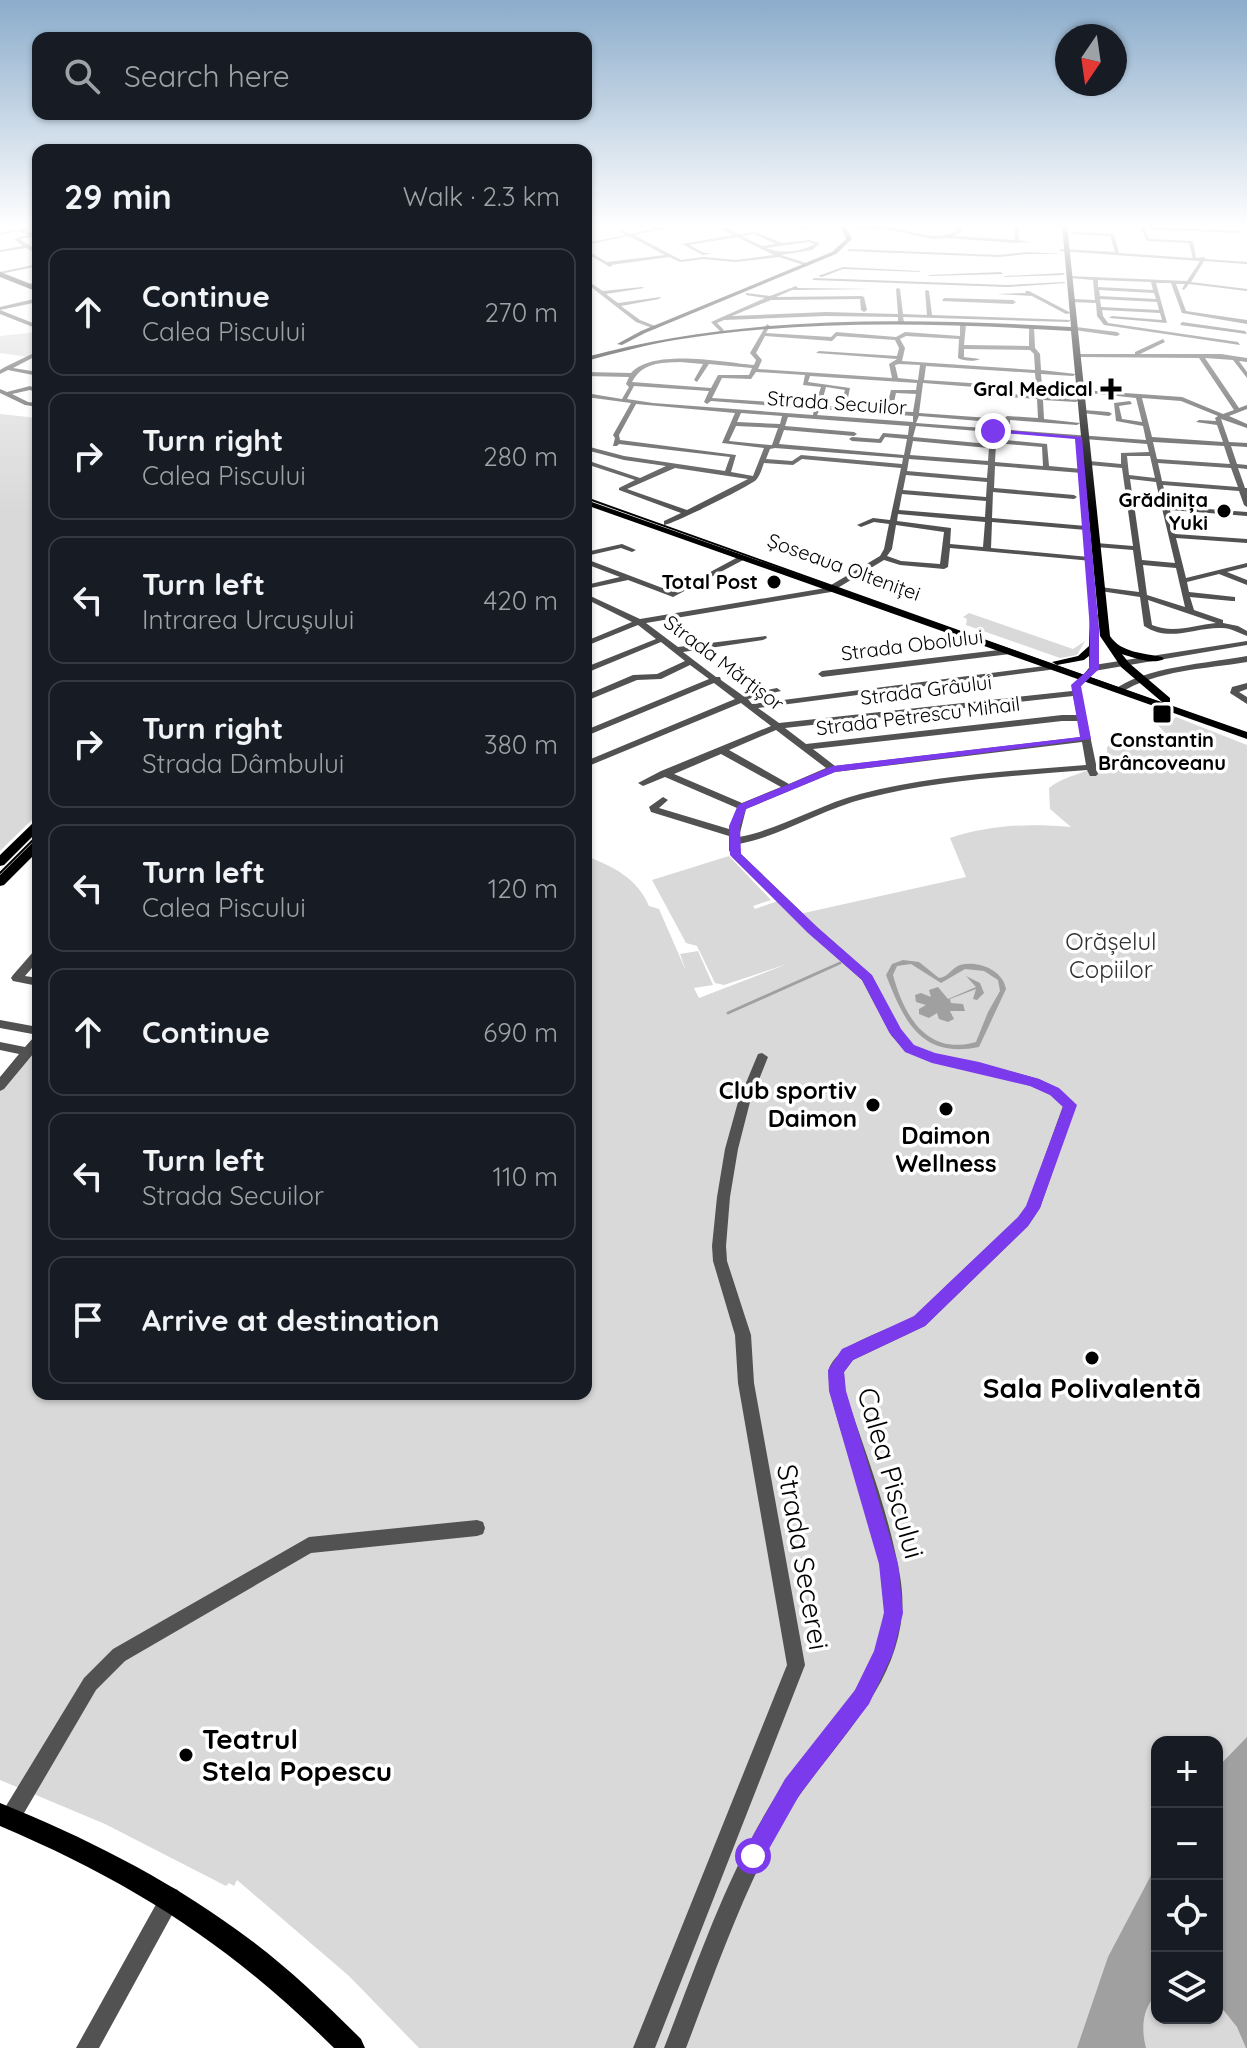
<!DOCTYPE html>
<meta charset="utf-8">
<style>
body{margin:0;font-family:Quicksand,sans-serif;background:#242831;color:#f1f3f6}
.controls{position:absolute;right:24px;bottom:24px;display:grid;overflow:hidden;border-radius:16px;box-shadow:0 2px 6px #0004}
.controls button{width:72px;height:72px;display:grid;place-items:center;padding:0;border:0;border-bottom:2px solid #363941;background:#171b24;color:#f1f3f6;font:40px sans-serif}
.compass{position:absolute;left:1055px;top:24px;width:72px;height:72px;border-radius:50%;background:#171b24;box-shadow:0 2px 6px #0004;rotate:193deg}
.stop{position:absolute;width:24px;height:24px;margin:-18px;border:6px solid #7c3aed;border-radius:50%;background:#fff}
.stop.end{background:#7c3aed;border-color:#fff;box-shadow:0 2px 8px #0008}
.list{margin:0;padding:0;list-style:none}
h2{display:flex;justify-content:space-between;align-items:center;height:104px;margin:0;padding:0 32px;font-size:34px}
h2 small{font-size:26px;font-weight:400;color:#9ea1a6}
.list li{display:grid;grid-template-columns:52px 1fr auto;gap:24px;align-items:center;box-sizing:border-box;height:128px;margin:0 16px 16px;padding:0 16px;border:2px solid #363941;border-radius:16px}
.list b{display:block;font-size:30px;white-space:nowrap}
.list p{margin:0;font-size:26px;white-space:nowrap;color:#9ea1a6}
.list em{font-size:26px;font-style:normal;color:#9ea1a6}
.icon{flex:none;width:44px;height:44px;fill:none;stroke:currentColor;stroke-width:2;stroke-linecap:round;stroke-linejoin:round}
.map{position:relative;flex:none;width:1247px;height:2048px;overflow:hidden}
.search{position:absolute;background:#171b24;box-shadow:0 2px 6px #0004;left:32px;top:32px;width:560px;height:88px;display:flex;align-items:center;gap:20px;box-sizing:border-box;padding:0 28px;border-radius:16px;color:#9ea1a6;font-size:30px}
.panel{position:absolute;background:#171b24;box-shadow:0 2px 6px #0004;left:32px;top:144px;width:560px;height:1256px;border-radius:16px}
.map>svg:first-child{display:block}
.green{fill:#d9d9d9;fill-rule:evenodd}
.water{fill:#a0a0a0;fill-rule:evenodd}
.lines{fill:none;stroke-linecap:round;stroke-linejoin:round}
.stream{stroke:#a0a0a0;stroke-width:3}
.minor{fill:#525252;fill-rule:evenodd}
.major{fill:#000;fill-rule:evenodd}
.tram{stroke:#000;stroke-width:2}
.route{fill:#7c3aed}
.poi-dot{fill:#000;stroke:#fff;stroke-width:3}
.labels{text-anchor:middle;stroke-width:7;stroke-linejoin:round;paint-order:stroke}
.far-poi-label{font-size:20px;font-weight:bold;fill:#000;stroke:#fff;text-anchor:end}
.far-street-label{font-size:20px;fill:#000;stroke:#fff}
.park-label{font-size:24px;fill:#303030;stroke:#fff}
.poi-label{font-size:24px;font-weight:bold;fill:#000;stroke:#fff;text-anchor:end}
.near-poi-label{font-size:28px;font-weight:bold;fill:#000;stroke:#fff}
.near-street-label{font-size:28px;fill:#000;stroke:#fff}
</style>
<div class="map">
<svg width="1247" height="2048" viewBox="0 0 1247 2048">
<rect width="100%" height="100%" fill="#fff"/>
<!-- green -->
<path class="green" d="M 38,332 L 38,352 L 28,357 L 0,353 L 0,336 Z
M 0,414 L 38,418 L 38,814 L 0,851 Z
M 969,613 L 1073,649 L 1085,641 L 1077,655 L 1060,658 L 966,625 L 967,619 L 963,617 Z
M 1176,717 L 1247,745 L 1247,2048 L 419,2048 L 349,1976 L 237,1880 L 234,1886 L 229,1883 L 226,1886 L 105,1824 L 0,1780 L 0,1088 L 38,1043 L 38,1394 L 586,1394 L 586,856 C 614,867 637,878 649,906 L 659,909 L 686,971 L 680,954 L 698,951 L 713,985 L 694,988 L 699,998 L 787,964 L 724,985 L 715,983 L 697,946 L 686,943 L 652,880 L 729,856 L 771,900 L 753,906 L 755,909 L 778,901 L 827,949 L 795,915 L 966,877 L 950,838 C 989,825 1030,823 1071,827 L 1050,809 L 1049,788 C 1068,773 1091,774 1107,759 L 1107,747 L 1115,740 L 1134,741 L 1169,737 L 1155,722 L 1158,720 L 1168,724 ZM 1157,1742 L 1217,1742 L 1217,2018 L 1157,2018 Z"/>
<!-- water -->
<path class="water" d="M 903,960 L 919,962 L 939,978 C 949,977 951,968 960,965 C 978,960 1003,970 1006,989 L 979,1047 C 921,1059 904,1021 886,975 L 892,964 ZM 911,964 L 941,983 L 965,969 L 984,971 L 998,980 L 1000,991 L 988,1012 L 976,1042 C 927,1056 904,1016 893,975 L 897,966 Z
M 966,976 L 980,983 L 984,993 L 977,1000 L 973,999 L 976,989 L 950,999 L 951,1003 L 963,1004 L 965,1011 L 950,1011 L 954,1019 L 948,1022 L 939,1019 L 937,1013 L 929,1018 L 919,1014 L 919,1009 L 926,1005 L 916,1002 L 915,995 L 921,993 L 931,997 L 929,990 L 938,987 L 948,999 L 976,987 Z
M 1247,1737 L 1247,2048 L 1246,2048 L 1237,2027 L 1217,2002 L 1217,1768 Z
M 1157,1864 L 1157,1994 C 1142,2008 1141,2029 1146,2048 L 1077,2048 L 1108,1957 Z"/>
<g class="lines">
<!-- stream -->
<path class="stream" d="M 728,1013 L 840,963"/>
<!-- minor -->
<path class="minor" d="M 38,225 L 38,227 L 23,230 L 35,234 L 35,236 L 20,239 L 38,251 L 38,254 L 26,248 L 0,252 L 0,250 L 23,246 L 14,239 L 28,235 L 18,231 L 0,235 L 0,233 Z
M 586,225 L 602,225 L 586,227 Z
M 671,225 L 681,225 L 634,235 L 681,260 L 703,257 L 736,260 L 774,255 L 737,237 L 689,245 L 704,253 L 712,253 L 703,255 L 682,244 L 733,235 L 714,225 L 720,225 L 738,234 L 756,232 L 782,243 L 809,240 L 820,243 L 812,250 L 781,255 L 809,264 L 807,266 L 779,257 L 736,262 L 703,259 L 680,262 L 669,257 L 611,265 L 612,266 L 610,267 L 586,253 L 586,250 L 607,262 L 665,255 L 629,236 L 586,245 L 586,243 L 626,235 L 620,232 L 622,230 L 630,234 ZM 754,234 L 776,244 L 762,246 L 742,236 ZM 809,242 L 814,244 C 802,252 780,254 766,248 Z
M 788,225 L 843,226 L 845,227 L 799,229 Z
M 956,225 L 960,225 L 963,230 L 954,236 L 1015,240 L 1014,225 L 1018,225 L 1019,240 L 1029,242 L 1017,243 L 947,238 L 933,239 L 886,229 L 851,229 C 862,226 877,225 889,227 C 914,231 935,243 959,230 Z
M 1094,225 L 1240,231 L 1238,233 L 1145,229 L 1149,239 L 1193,241 L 1196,258 L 1204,257 L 1206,259 L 1247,262 L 1247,264 L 1204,261 L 1191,282 L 1247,289 L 1247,291 L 1189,284 L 1184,290 L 1182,289 L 1185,284 L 1176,284 L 1186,311 L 1247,320 L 1247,324 L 1182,313 L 1171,283 L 1156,283 L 1167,323 L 1109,318 L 1112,316 L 1162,320 L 1160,313 L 1102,310 L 1103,316 L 1108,323 L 1238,342 L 1240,345 L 1104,325 L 1097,316 L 1096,303 L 1071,302 L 1073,299 L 1095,300 L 1093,280 L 1070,278 L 1068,276 L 1187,281 L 1200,261 L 1059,251 L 1061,249 L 1115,252 L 1110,236 L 1072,234 L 1074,232 L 1114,234 L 1119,253 L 1193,258 L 1189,243 L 1147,241 L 1141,229 ZM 1098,280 L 1151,282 L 1153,290 L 1098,287 ZM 1099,290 L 1154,293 L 1156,299 L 1100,296 ZM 1100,299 L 1157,302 L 1159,310 L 1101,307 Z
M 849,249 L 999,255 L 1028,252 L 1064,254 L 1028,254 L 999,257 L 847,251 Z
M 38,264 L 38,266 L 0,274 L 0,272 Z
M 843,267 L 919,271 L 921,272 L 843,269 L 822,277 L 818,276 Z
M 1001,272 L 1003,274 L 928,276 L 930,275 Z
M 1065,273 L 1063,275 L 1003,277 L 1005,276 Z
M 814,278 L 1007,285 L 1064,282 L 1066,283 L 1007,287 L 812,280 Z
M 586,280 L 603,291 L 642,287 L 644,288 L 606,294 L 618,303 L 661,297 L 659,299 L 621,306 L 640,320 L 658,327 L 655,329 L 636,322 L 586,283 Z
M 38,282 L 38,284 L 31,284 L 31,283 Z
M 796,286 L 798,288 L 871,289 L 792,290 L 776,297 L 862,296 L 864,297 L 867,310 L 864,312 L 861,310 L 860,299 L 771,300 L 732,316 L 826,312 L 898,314 L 896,289 L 898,288 L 900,289 L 903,314 L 927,315 L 925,291 L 927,290 L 929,291 L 932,315 L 1071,320 L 1068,322 L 903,317 L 904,322 L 901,324 L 898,322 L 898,317 L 826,316 L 724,320 L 717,323 L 724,330 L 721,332 L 711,322 L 765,298 L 746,295 L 746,293 L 770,296 Z
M 1025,291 L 1029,291 L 1071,313 L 1066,314 L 1032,296 L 997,294 L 1026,293 Z
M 38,298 L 38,302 L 0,310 L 38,325 L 38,329 L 0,314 L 0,307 Z
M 944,298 L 1013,300 L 1016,302 L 1013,304 L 942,301 Z
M 1182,322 L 1245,331 L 1247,334 L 1180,325 Z
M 963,323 L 966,325 L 964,345 L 1029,346 L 1029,327 L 1034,326 L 1035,348 L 1040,354 L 1041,370 L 1076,374 L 1073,376 L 1041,374 L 1043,396 L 1079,400 L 1076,402 L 1043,400 L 1044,419 L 1080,423 L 1077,425 L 1010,420 L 1010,424 L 1007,426 L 1004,423 L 919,416 L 916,423 L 1146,440 L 1143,426 L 1116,421 L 1114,403 L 1130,401 L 1132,404 L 1119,406 L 1122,419 L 1142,422 L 1136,398 L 1079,392 L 1082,390 L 1182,397 L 1223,414 L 1234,410 L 1199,358 L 1078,357 L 1076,354 L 1135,354 L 1135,352 L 1163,339 L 1165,342 L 1140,354 L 1221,354 L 1247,358 L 1247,362 L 1239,361 L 1247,372 L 1247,378 L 1233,360 L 1205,358 L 1239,408 L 1247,405 L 1247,409 L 1229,416 L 1247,424 L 1247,428 L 1221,419 L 1229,442 L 1247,443 L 1247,447 L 1231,446 L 1237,464 L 1247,465 L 1247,469 L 1238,468 L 1245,488 L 1247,488 L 1247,507 L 1244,505 L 1239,491 L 1163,485 L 1168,506 L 1247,512 L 1247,516 L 1170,510 L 1175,534 L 1247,539 L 1247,543 L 1176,538 L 1186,578 L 1247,563 L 1247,567 L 1227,572 L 1247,580 L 1247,585 L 1219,574 L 1187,582 L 1189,592 L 1235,597 L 1235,601 L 1232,601 L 1190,597 L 1194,610 L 1223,620 L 1223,623 L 1238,626 L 1247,631 L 1247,636 C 1239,633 1231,628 1222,628 C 1194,627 1170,643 1144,626 L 1140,597 L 1100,591 L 1096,589 L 1100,587 L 1139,592 L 1133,550 L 1096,547 L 1092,545 L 1096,543 L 1133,546 L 1122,468 L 1089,465 L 1086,463 L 1089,461 L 1121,464 L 1121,453 L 1149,452 L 1147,444 L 996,432 L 996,439 L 1047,444 L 1049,466 L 1082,469 L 1085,471 L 1082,473 L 995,466 L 994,488 L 1074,495 L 1077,497 L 1074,499 L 993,492 L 992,518 L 1086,526 L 1090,528 L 1086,530 L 992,522 L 991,548 L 1089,557 L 1093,559 L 1092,561 L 950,548 L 948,567 L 944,569 L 900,565 L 884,560 L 831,592 L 646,623 L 678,647 L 766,636 L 767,638 L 763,640 L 683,652 L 716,677 L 720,677 L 721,680 L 742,695 L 777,688 L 781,691 L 748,699 L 752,704 L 1052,665 L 1052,669 L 1049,670 L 758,708 L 779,723 L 1072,691 L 1073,685 L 1083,676 L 1087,679 L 1080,687 L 1098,774 L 1096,776 L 1090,776 L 1087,770 C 1014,776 938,780 867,798 C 822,809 784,835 739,844 L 741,854 L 817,927 L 871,975 L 900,1030 L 913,1045 L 934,1054 L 979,1063 L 1039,1079 L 1059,1089 L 1076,1105 L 1040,1208 L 1028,1226 L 925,1326 L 853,1360 L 844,1372 L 845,1391 C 862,1443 882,1494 894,1547 C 899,1568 904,1591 902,1613 C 895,1700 816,1758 777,1831 C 740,1900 714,1975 686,2048 L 664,2048 C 695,1969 722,1888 765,1814 C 802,1748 876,1693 884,1613 C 888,1576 875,1535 865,1500 C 857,1476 821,1385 830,1366 C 843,1341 888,1331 912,1318 C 924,1311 934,1298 943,1289 C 968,1265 993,1242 1018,1218 L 1027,1206 L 1063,1106 L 1051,1095 L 1031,1086 L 979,1071 L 932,1062 L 905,1051 L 891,1035 L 862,980 L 809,933 L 732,857 L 729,850 L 729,836 L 651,812 L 649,807 L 663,797 L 668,800 L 659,808 L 729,829 L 737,808 L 665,777 L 643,786 L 638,783 L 661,771 L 771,726 L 741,703 L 586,767 L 586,761 L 735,699 L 714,683 L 586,736 L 586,730 L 709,679 L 690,665 L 661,679 L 637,680 L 586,701 L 586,695 L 633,675 L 657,674 L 685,661 L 661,642 L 586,673 L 586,667 L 656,639 L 638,625 L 586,646 L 586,641 L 632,622 L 586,599 L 586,594 L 640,619 L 826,588 L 880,556 L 884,549 L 889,524 L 874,522 L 861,527 L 857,525 L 873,518 L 890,520 L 901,468 L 802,459 L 793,465 L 764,463 C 762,468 760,476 756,480 C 748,487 673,524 664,525 L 664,521 L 681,513 L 619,490 L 619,488 L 635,480 L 586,464 L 586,460 L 640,478 L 666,466 L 624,460 L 586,450 L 586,446 L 624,456 L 725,471 L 730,457 L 619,444 L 617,446 L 613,446 L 615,438 L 613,435 L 631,403 L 586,397 L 586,393 L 622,399 L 629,387 L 626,384 L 629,377 L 586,376 L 586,372 L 631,373 C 653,348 723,362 754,365 L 756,360 L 750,353 L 767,324 L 770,326 L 766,333 L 831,337 L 836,332 L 896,337 L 905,332 L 960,336 L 960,325 ZM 765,336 L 832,341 L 837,336 L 895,340 L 899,348 L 897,356 L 819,351 L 816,353 L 897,359 L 889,364 L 892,378 L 758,369 L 762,360 L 756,353 ZM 906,336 L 959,339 L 958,358 C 963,361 975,362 980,359 L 964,357 L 964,349 L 1030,350 L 1034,354 L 1035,370 L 902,361 L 905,348 L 900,339 ZM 680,362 L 703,364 L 694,380 L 697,382 L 709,364 L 752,368 L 749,375 L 718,375 L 711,388 L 632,382 C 643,362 660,363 680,362 ZM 899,364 L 920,365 L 918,380 L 898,378 L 895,365 ZM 926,366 L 1035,373 L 1037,396 L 1013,394 L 1010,388 L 1001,385 L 924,380 ZM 756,372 L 805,375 L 803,385 L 821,387 L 815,405 L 712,398 L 722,378 L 751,379 ZM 810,376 L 917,383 L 916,390 L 891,390 L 886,410 L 846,407 L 850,388 L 808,382 ZM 923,383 L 1001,389 L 1006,390 L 1009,397 L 1037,399 L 1038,418 L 1007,416 L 1004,419 L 919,413 ZM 634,386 L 709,391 L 704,402 L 707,404 L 711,401 L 814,409 L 813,415 L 653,403 L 627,399 ZM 826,387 L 845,390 L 840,407 L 821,405 ZM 896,393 L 916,394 L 913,412 L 892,411 ZM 1142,398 L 1181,401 L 1218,416 L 1215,418 L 1216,421 L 1199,420 L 1196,422 L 1217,425 L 1223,442 L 1152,437 ZM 636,404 L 735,413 L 722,443 L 764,448 L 753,476 L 731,472 L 736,455 L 620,440 L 619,435 ZM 820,409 L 913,416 L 913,422 L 817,415 ZM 741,413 L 782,416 L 780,424 L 737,422 ZM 788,417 L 909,426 L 908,435 L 883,433 L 879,439 L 852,437 L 849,439 L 852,441 L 881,443 L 885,437 L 907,439 L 904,455 L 779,444 L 784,430 L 854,436 L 857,434 L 854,432 L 785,426 ZM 736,426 L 778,428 L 772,445 L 770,445 L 729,441 ZM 916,426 L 990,432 L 989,444 L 913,437 ZM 913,441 L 989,448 L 988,461 L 910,455 ZM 1153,442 L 1224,446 L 1230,464 L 1157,459 ZM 996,443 L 1042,447 L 1043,466 L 995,462 ZM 775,448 L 903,458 L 902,464 L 801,455 L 792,461 L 766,459 L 770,449 ZM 1127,456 L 1150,456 L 1155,478 L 1129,475 ZM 909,459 L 988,465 L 987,478 L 907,471 ZM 1158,463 L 1231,468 L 1238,487 L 1162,481 ZM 675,468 L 748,479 L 687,510 L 627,489 ZM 906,475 L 987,482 L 986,497 L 903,490 ZM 1130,479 L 1156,482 L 1159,496 L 1132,493 ZM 902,494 L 986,501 L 985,517 L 899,510 ZM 1133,497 L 1160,500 L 1175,563 L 1142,560 ZM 898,514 L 985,522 L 983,547 L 950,544 L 951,528 L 897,521 ZM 896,525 L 944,532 L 940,564 L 901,561 L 887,556 L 892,549 ZM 1143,565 L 1176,568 L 1185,607 L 1147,595 ZM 1148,600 L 1216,623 C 1194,625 1174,634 1152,625 ZM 1073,696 L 1077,715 L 1062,715 L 806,744 L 785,728 ZM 1062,721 L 1078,721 L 1081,737 L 835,766 L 813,749 ZM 776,730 L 826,768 L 789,784 L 729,750 ZM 1082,742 L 1086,765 C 1011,771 933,775 860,794 C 818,805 781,829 739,837 L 746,809 L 835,772 ZM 721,754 L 781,787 L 742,803 L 674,774 Z
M 1076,327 L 1117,332 L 1120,334 L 1117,336 L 1074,330 Z
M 38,351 L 38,355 L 13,368 L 38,372 L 38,376 L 8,370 L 0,374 L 0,370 L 5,367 Z
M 30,386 L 38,389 L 38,393 L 30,390 L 12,394 L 28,402 L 38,403 L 38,407 L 25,405 L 0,393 L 0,389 L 7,392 Z
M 1084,410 L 1109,412 L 1112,414 L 1109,416 L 1082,413 Z
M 622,544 L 636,550 L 632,552 L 621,548 L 586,556 L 586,552 Z
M 740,556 L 747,558 L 673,597 L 628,580 L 586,589 L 586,585 L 620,577 L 586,564 L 586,559 L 673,592 Z
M 1247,641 L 1247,645 L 1094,671 L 1090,668 L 1094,665 Z
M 1007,649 L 1011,652 L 1010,654 L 822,677 L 818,674 L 822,671 Z
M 1247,656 L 1247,662 C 1205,669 1157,670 1120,693 L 1113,691 C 1141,667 1210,663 1247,656 Z
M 1247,683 L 1247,689 L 1239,692 L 1247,697 L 1247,704 L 1230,693 L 1232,687 Z
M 38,950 L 38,961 L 25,976 L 38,978 L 38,986 L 13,981 L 11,978 L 13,975 L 34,951 Z
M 0,1020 L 38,1027 L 38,1035 L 0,1028 Z
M 38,1036 L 38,1048 L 4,1089 L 0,1091 L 0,1077 L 19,1054 L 0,1050 L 0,1042 L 25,1047 L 34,1037 Z
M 762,1053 L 768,1057 L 750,1102 L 738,1149 L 730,1197 L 726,1246 L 727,1261 L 751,1335 L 754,1383 L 805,1665 L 655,2048 L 633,2048 L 787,1665 L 738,1383 L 735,1335 L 713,1261 L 712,1246 L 717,1197 L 725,1149 L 738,1102 L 758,1054 Z
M 477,1520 L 483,1522 L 485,1528 L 483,1534 L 477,1536 L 311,1553 L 125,1661 L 96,1690 L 17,1825 L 10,1828 L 3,1825 L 0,1818 L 3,1811 L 84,1678 L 113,1649 L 309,1537 Z
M 171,1887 L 178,1890 L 181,1897 L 178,1904 L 99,2048 L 76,2048 L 164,1890 Z"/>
<!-- major -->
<path class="major" d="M 840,225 L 845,225 L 852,239 L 836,254 L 645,333 L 622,345 L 617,344 L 641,331 L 832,252 L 846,239 Z
M 1062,225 L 1067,225 L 1110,636 C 1121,653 1144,653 1162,657 L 1164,659 C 1153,665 1134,658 1122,654 L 1129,663 L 1170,698 L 1170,702 L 1162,702 L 1121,667 L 1100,636 L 1071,331 C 943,323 802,319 675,340 C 645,345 616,353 586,361 L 586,357 C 744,314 909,318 1071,327 Z
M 0,273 L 38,288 L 38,292 L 0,277 Z
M 586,500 L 1247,732 L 1247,739 L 586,505 Z
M 1090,613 L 1098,615 L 1099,668 L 1090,676 L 1085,673 L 1089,668 L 1089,656 L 1084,660 L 1057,665 L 1052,662 L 1078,656 L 1089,646 Z
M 38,820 L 38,831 L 4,865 L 0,866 L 0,855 L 34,822 Z
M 38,840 L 38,851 L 4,885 L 0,886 L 0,875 L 34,841 Z
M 0,1803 C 84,1837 164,1877 237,1930 C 282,1962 322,2000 361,2039 L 365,2048 L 334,2048 C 230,1945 134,1883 0,1826 Z"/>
<!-- tram -->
<path class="tram" d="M 0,273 L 38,288
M 586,498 L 1247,734
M 0,873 L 38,835"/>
</g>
<!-- sky -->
<linearGradient id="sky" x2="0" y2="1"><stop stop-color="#8baccb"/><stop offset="0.44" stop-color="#fff"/><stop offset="1" stop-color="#fff" stop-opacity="0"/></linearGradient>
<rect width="1247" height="512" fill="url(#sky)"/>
<!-- route -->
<path class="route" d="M 993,429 L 1082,437 L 1099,629 L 1099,669 L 1081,686 L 1091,739 L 835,772 L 746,809 L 740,826 L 741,854 L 817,927 L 872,975 L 901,1029 L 914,1045 L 935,1053 L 979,1062 L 1039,1079 L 1059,1088 L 1077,1105 L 1040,1208 L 1028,1226 L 925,1326 L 853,1360 L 844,1372 L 846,1391 L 898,1564 L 903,1613 L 893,1653 L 869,1704 L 800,1794 L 761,1863 L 753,1867 L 746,1863 L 742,1856 L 746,1848 L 785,1779 L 855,1690 L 874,1651 L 884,1613 L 879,1564 L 829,1391 L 828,1370 L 842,1349 L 914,1316 L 1018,1217 L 1026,1206 L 1063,1107 L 1050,1095 L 1030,1086 L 932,1063 L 905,1052 L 889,1032 L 862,980 L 808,933 L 730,855 L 729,826 L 738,805 L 833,766 L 1080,737 L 1071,685 L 1089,669 L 1090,629 L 1075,439 L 991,432 Z"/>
<!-- markers -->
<g class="poi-dot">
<path d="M1107 377h8v8h8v8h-8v8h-8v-8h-8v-8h8z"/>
<circle cx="1224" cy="511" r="8"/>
<circle cx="774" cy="582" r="8"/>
<rect x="1152" y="704" width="20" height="20" rx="4"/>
<circle cx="873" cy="1105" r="8"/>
<circle cx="946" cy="1109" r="8"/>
<circle cx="1092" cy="1358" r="8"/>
<circle cx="186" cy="1755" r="8"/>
</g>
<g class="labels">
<!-- far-poi labels -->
<g class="far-poi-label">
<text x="1093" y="396">Gral Medical</text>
<text x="1208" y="507">Grădinița<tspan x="1208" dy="23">Yuki</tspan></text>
<text x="758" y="589">Total Post</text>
<text x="1162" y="747" text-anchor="middle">Constantin<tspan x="1162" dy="23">Brâncoveanu</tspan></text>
</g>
<!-- far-street labels -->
<g class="far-street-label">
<text transform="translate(837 403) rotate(4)" y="7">Strada Secuilor</text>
<text transform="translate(844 567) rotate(20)" y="7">Șoseaua Olteniței</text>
<text transform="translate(912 645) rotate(-7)" y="7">Strada Obolului</text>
<text transform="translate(724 663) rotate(37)" y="7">Strada Mărțișor</text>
<text transform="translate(926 690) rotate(-7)" y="7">Strada Grâului</text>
<text transform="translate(918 716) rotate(-7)" y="7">Strada Petrescu Mihail</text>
</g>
<!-- park labels -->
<g class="park-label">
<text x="1111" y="950">Orășelul<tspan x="1111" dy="28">Copiilor</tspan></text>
</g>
<!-- poi labels -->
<g class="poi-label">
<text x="857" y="1099">Club sportiv<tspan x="857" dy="28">Daimon</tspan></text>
<text x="946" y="1144" text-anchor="middle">Daimon<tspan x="946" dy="28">Wellness</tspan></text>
</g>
<!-- near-poi labels -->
<g class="near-poi-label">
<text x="1092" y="1398">Sala Polivalentă</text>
<text x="202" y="1749" text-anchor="start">Teatrul<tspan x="202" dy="32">Stela Popescu</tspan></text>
</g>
<!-- near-street labels -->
<g class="near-street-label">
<text transform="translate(891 1473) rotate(74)" y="10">Calea Piscului</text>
<text transform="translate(803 1557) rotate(80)" y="10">Strada Secerei</text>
</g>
</g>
</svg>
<div class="controls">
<button>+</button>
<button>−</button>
<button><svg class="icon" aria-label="locate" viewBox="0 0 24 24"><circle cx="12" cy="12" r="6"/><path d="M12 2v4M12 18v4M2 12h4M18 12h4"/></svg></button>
<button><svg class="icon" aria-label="layers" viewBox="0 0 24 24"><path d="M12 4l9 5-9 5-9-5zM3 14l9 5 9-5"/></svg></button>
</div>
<svg class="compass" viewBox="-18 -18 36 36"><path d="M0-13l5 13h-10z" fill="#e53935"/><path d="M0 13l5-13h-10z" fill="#9ea1a6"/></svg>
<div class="stop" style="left:753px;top:1856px"></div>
<div class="stop end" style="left:993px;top:431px"></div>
<div class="search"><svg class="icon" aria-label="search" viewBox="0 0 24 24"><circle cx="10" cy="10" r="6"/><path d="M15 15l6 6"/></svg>Search here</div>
<section class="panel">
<h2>29 min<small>Walk · 2.3 km</small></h2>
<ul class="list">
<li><svg class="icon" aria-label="ahead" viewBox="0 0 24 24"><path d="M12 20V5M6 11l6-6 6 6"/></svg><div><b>Continue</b><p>Calea Piscului</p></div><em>270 m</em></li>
<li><svg class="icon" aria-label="right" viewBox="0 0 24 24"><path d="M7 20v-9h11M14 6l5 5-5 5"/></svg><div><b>Turn right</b><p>Calea Piscului</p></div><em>280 m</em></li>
<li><svg class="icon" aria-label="left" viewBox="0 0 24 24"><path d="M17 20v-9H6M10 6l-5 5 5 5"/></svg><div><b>Turn left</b><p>Intrarea Urcușului</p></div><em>420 m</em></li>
<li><svg class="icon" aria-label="right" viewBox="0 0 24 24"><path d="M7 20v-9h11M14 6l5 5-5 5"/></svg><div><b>Turn right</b><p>Strada Dâmbului</p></div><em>380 m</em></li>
<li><svg class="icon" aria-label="left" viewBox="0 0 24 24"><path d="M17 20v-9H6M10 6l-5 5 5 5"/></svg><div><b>Turn left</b><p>Calea Piscului</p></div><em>120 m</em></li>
<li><svg class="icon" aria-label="ahead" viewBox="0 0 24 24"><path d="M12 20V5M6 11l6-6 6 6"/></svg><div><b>Continue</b></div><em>690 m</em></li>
<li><svg class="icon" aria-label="left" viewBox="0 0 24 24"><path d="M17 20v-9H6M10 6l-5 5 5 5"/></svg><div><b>Turn left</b><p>Strada Secuilor</p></div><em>110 m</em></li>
<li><svg class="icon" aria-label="arrive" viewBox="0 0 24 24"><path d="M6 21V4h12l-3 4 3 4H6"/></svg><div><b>Arrive at destination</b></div></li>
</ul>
</section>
</div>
